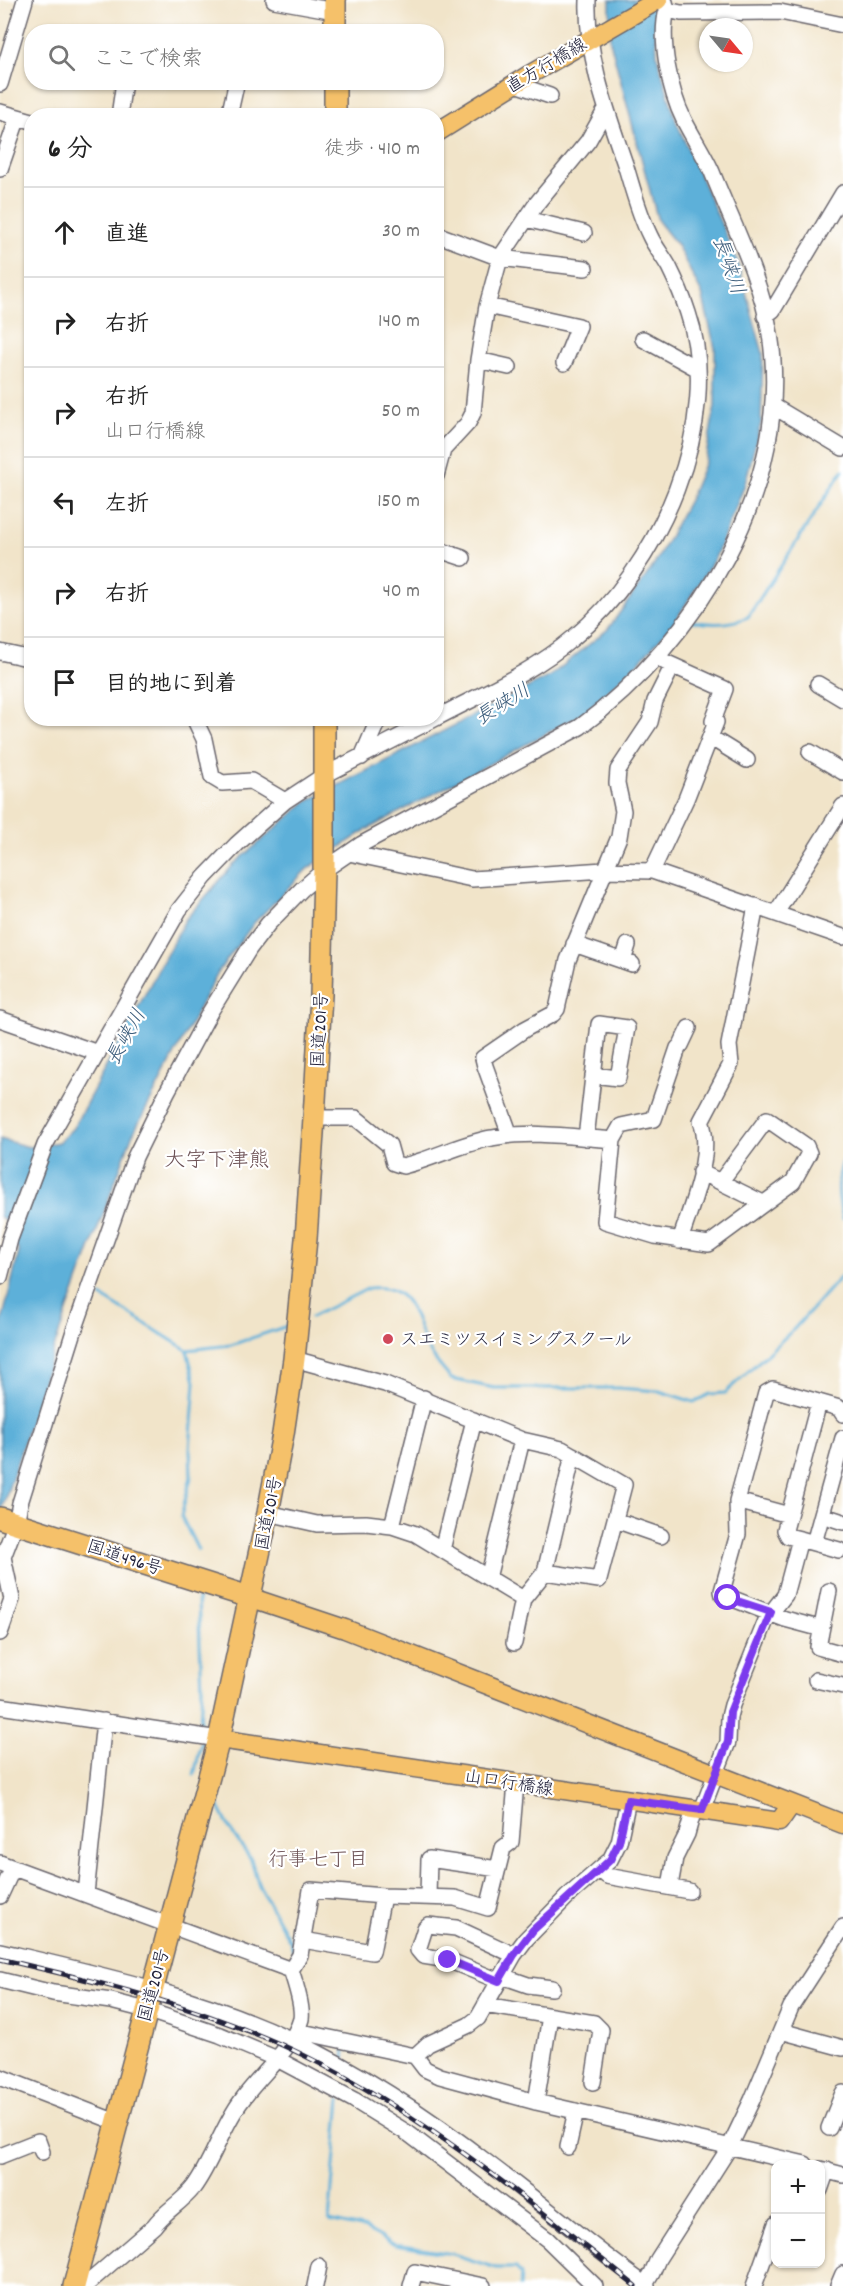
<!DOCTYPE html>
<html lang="ja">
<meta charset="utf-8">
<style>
body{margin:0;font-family:Dekko,"Klee One",sans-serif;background:#f2f2f2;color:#222}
.controls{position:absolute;right:18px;bottom:18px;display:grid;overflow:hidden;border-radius:12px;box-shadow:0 2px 4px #0004}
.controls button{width:54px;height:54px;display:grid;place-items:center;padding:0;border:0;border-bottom:2px solid #e0e0e0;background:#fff;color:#222;font:30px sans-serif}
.compass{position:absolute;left:699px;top:18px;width:54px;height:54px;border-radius:50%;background:#fff;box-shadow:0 2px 4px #0004;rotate:119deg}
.stop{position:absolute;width:18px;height:18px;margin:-14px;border:4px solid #7c3aed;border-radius:50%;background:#fff}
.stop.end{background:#7c3aed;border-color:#fff;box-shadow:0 2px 6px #0008}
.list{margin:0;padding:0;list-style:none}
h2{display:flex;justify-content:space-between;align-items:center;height:78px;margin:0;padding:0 24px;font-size:26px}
h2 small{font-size:20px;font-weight:400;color:#767676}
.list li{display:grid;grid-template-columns:39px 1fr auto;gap:18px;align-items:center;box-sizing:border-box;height:90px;padding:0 24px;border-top:2px solid #e0e0e0}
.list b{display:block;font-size:22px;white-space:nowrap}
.list p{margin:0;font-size:20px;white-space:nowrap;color:#767676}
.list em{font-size:20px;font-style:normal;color:#767676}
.icon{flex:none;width:33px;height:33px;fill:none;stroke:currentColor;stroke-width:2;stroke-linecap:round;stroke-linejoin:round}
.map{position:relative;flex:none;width:843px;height:2286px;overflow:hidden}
.search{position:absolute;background:#fff;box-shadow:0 2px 4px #0004;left:24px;top:24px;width:420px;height:66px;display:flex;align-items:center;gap:15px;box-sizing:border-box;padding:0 21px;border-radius:24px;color:#767676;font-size:22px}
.panel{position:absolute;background:#fff;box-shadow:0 2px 4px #0004;left:24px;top:108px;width:420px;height:618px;border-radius:24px}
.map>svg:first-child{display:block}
.water{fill:#5db0d9;stroke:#40698a;stroke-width:1.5}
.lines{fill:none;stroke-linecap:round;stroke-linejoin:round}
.stream{stroke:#5db0d9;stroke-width:3}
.minor-casing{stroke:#6a666d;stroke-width:18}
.major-casing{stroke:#6a666d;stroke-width:21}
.highway-casing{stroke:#6a666d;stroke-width:24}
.minor{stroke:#fff;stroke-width:15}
.major{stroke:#f5c16b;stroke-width:18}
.highway{stroke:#f5c16b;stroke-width:21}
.rail-casing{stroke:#22223b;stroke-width:5}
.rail{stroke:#fff;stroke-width:3;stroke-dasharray:9;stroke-linecap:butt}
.route{stroke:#7c3aed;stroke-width:8}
.poi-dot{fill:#d1495b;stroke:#fff;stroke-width:2}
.labels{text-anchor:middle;stroke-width:4.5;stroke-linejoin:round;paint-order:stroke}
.street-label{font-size:18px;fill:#22223b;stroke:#fff}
.poi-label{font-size:18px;fill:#22223b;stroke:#fff;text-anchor:start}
.water-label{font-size:20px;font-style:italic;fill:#3a5b7a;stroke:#fff}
.neighbourhood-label{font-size:20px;fill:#6d5256;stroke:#fff}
.quarter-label{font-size:21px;fill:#6d5256;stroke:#fff}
</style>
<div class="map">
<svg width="843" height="2286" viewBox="0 0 843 2286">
<rect width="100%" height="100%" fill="#fff"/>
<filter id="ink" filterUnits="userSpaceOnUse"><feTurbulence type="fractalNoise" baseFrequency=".0167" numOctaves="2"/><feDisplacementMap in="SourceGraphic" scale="12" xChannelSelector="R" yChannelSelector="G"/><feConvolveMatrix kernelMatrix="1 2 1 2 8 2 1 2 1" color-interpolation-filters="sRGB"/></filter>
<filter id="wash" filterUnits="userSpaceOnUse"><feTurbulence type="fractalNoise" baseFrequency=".008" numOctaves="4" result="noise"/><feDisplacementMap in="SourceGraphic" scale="24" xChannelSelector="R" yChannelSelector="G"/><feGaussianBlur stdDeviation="1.35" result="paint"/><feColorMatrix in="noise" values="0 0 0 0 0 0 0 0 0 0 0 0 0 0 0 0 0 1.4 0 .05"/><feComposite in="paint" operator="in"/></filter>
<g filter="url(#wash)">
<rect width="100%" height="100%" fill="#f1e4c9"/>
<!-- water -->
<path class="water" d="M 610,0 L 655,0 L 657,56 L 676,121 L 737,260 L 763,353 L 761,423 L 744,487 L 715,558 L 674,623 L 638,663 L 583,714 L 366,830 L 307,869 L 254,923 L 218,972 L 132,1136 L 58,1336 L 0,1515 L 0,1329 L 19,1252 L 4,1220 L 0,1216 L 0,1139 L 29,1147 L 59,1142 L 73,1128 L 185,920 L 234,864 L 306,802 L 550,676 L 608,629 L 654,565 L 689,500 L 705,462 L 715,406 L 715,348 L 702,294 L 677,245 L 658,221 L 610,41 Z"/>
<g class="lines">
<!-- stream -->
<path class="stream" d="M 692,621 C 712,625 730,625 748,617 L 843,470
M 843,1161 C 836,1181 838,1199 843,1219
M 101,1296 L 187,1350 L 231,1345 L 290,1325
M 311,1317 L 369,1288 C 409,1283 412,1313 424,1340 C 430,1355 441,1367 451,1379 L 494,1388 L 618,1388 L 659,1391 L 694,1402 L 710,1394 L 725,1393 L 794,1329 L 843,1274
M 187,1350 L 195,1382 L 190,1449 L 191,1477 L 181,1516 L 198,1550
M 198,1598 L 202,1689 L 200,1722 L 203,1731
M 194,1775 L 202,1740
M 216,1801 L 231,1831 L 251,1860 L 259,1886 L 291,1943 L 294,1954
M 344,2061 L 345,2048
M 340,2099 L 329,2221 L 366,2229 L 395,2245 L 453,2254 L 496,2268 L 516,2268 L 521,2274 L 520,2286"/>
</g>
</g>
<g filter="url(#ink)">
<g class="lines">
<defs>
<path id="minor" d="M 274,0 L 335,11
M 665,2 L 667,10 L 681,13 L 780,12 L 843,25
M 0,84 L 25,0
M 515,84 L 550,96
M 0,112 L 32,121
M 119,116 L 124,82
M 229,116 L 236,85
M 0,169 L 18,117
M 526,219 L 584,233
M 436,234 L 500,258 L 585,268
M 487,306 L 579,326 L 564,363
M 765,316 L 773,310 L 843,193
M 643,339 L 698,369
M 478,360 L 509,367
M 773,406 L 843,448
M 436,476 L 443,450 L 468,423 L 473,413 L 478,360 L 487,306 L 500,258 L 537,203 L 588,141 L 606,109
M 436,549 L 463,558
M 0,652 L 32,659
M 818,684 L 843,699
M 194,718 L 204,739 L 212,777 L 222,783 L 251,781 L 285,801
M 436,718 C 483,693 532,673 573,638 C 658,569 725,421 688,313 C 683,297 676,281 669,267 C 663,256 655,247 650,236 C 639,214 633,190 626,167 C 608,114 586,57 588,0
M 710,737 L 747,760
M 810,752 L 843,772
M 362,757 L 379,718
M 349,853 L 472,879 L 604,870 L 652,871 L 843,937
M 652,871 L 686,799 L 716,722 L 713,721 L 725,689 L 665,662
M 776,913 L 843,806
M 574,944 L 632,964
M 623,961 L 628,945
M 0,1019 L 98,1053
M 314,1118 L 356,1118 L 389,1145 L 394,1163 L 403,1166 C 433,1159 462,1143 492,1138 C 532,1130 573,1137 613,1140 L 605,1221 L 655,1236 L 709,1244 L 793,1182 L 809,1153 L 806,1146 L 767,1119 L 721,1181
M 510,1135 L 485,1066 L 483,1058 L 525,1029 L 553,1014 L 557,1009 L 568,960 L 619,837 L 623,811 L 617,783 L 618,770 L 650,722 L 655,701 L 672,667
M 586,1138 L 599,1024 L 627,1028 L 618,1078 L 593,1075
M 613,1140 L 621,1126 L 654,1119 L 678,1048 L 681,1045 L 689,1028
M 700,1172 L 763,1203
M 680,1241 C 690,1208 714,1154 701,1121 L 731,1064 L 729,1045 L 756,906
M 0,1277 L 10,1239 L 45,1145 L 179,910 L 205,877 L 237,844 L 285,801 L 323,776 L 436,718
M 294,1359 L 385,1384 L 522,1440 L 562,1449 L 624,1485 L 599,1580 L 545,1572
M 737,1501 L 789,1515
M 268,1513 L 317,1524 L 366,1523 L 392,1526 L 424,1398
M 822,1515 L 843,1522
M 615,1520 L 661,1536
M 392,1526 L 416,1534 L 523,1599 L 514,1643
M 800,1539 L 814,1543 L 843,1438
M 814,1543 L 839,1550
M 442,1550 L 474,1420
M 488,1578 L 522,1440
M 829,1591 L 818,1647 L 843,1654
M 523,1599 L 545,1572 L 573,1455
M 815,1627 L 785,1619 L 723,1595 L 722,1591 L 738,1534 L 737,1501 L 766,1393 L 773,1389 L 839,1408 L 843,1414
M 0,1633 L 12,1599 L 3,1557 L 16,1523 L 20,1503 L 74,1331 L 135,1157 L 167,1092 L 210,1012 L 249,949 L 268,924 L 302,889 L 324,870 L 362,844 L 580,727 C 697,641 794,485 770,334 C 761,278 733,225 712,172 C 704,154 693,138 684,120 C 670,92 659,40 667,10
M 816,1680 L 843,1686
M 0,1706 L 219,1739
M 702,1810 L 728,1742 L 729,1717 L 732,1705 L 767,1618 L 785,1595 L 800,1539 L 788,1536 L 785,1530 L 819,1402
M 0,1863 L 291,1970 C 295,1982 303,2008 301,2019 C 293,2048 259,2076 242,2100 C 222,2126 213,2161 193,2188 C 181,2203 165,2211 154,2226 L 87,2284 L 75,2280
M 600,1870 L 607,1876 L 689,1891
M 670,1886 L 675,1858 L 687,1834 L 694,1809
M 86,1894 L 104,1721
M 0,1896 L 13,1868
M 428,1896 L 429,1859 L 498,1869
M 303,1940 L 372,1952 L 383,1896
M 0,1951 C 98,1974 198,1996 290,2039 C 362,2073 430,2118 493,2167 C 545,2206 594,2249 647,2286
M 291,1970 L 300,1955 L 311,1890 L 383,1896 L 455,1898 L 488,1908 L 503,1848 L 511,1842 L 516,1783
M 502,1976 L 528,1985 L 552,1988
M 0,1980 L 53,1993 L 111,2001 L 146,2010 L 220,2035 L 277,2059 L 354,2100 L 409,2134 L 548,2240 L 595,2286
M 499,1981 L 448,1960 L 423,1956 L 418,1950 L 425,1928 L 428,1925 L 456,1928 L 514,1955
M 485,2005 L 594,2023 L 601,2030 L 593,2082
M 297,2031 L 415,2056 L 425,2069 L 440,2076 L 536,2102 L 805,2164
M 781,2031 L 843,2048
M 415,2056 L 428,2044 L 469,2025 L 478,2018 L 514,1955 L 526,1939 L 567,1897 L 610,1860 L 619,1842 L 628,1800
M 0,2077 L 116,2122
M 536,2102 L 550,2016
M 829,2128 L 843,2093
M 568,2147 L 576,2111
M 0,2156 L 38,2141 L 42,2152
M 820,2169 L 843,2175
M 820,2190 L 827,2170
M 315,2286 L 319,2266
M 411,2286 L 415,2272 L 483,2286
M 644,2286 L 652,2273 L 658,2259 L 729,2148 L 752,2100 L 791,2007 L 843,1927
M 754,2286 L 776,2224
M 838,2286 L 843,2274"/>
<path id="major" d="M 436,133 L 529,75 L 658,0
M 249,1597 L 345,1629 L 843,1824
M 219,1739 L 773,1821 L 779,1822 L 791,1805"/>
<path id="highway" d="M 335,32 L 335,0
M 335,116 L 335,82
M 0,1518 L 249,1597
M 74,2286 L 219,1739 L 268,1513 L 283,1434 L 294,1359 L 306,1239 L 314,1118 L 321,995 L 324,870 L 324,718"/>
</defs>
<!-- minor casing -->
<use href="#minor" class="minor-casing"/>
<!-- major casing -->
<use href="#major" class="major-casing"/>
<!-- highway casing -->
<use href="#highway" class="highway-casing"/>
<!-- minor -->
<use href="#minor" class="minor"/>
<!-- major -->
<use href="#major" class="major"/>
<!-- highway -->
<use href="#highway" class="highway"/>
<defs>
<path id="rail" d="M 0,1959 C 96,1981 192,2005 282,2045 C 408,2102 528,2200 635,2286"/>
</defs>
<!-- rail casing -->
<use href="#rail" class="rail-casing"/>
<!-- rail -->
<use href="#rail" class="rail"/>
</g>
</g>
<g class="lines" filter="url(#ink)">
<!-- route -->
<path class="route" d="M 448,1960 L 499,1981 L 514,1955 L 533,1930 L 610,1860 L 619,1842 L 628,1800 L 702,1810 L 728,1742 L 730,1712 L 771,1612 L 728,1598"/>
</g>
<!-- markers -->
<circle class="poi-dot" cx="388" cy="1339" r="6"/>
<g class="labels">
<!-- street labels -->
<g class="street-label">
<text transform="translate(546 65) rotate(-31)" y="6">直方行橋線</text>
<text transform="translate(319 1030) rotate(-87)" y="6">国道201号</text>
<text transform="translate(268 1513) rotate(-79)" y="6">国道201号</text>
<text transform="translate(125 1557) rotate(18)" y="6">国道496号</text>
<text transform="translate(509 1782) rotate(9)" y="6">山口行橋線</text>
<text transform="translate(153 1985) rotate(-75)" y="6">国道201号</text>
</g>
<!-- poi labels -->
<g class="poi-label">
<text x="400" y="1345">スエミツスイミングスクール</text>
</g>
<!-- water labels -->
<g class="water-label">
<text transform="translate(730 265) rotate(71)" y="7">長峡川</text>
<text transform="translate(502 703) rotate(-32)" y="7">長峡川</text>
<text transform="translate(125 1036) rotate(-61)" y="7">長峡川</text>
</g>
<!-- neighbourhood labels -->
<g class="neighbourhood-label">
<text x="318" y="1865">行事七丁目</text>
</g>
<!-- quarter labels -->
<g class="quarter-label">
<text x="217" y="1166">大字下津熊</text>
</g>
</g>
</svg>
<div class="controls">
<button>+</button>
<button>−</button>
</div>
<svg class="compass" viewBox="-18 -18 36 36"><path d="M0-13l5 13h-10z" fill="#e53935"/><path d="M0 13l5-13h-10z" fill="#767676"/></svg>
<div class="stop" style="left:728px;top:1598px"></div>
<div class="stop end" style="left:448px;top:1960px"></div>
<div class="search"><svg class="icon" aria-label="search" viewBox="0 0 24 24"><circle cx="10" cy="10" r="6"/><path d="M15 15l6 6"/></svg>ここで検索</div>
<section class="panel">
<h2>6 分<small>徒歩 · 410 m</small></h2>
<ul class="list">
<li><svg class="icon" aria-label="ahead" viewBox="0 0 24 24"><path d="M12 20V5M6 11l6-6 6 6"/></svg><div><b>直進</b></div><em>30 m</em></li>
<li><svg class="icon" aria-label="right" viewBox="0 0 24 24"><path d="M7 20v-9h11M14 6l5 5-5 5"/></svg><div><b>右折</b></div><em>140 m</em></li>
<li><svg class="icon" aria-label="right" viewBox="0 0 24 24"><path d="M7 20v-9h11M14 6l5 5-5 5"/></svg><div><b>右折</b><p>山口行橋線</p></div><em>50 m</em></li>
<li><svg class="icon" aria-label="left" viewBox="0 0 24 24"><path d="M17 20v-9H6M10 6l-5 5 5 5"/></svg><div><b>左折</b></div><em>150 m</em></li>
<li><svg class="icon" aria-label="right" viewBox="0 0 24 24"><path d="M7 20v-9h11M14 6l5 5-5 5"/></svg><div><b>右折</b></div><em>40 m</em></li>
<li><svg class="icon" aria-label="arrive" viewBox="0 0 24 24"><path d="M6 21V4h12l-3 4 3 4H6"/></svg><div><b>目的地に到着</b></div></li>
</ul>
</section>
</div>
